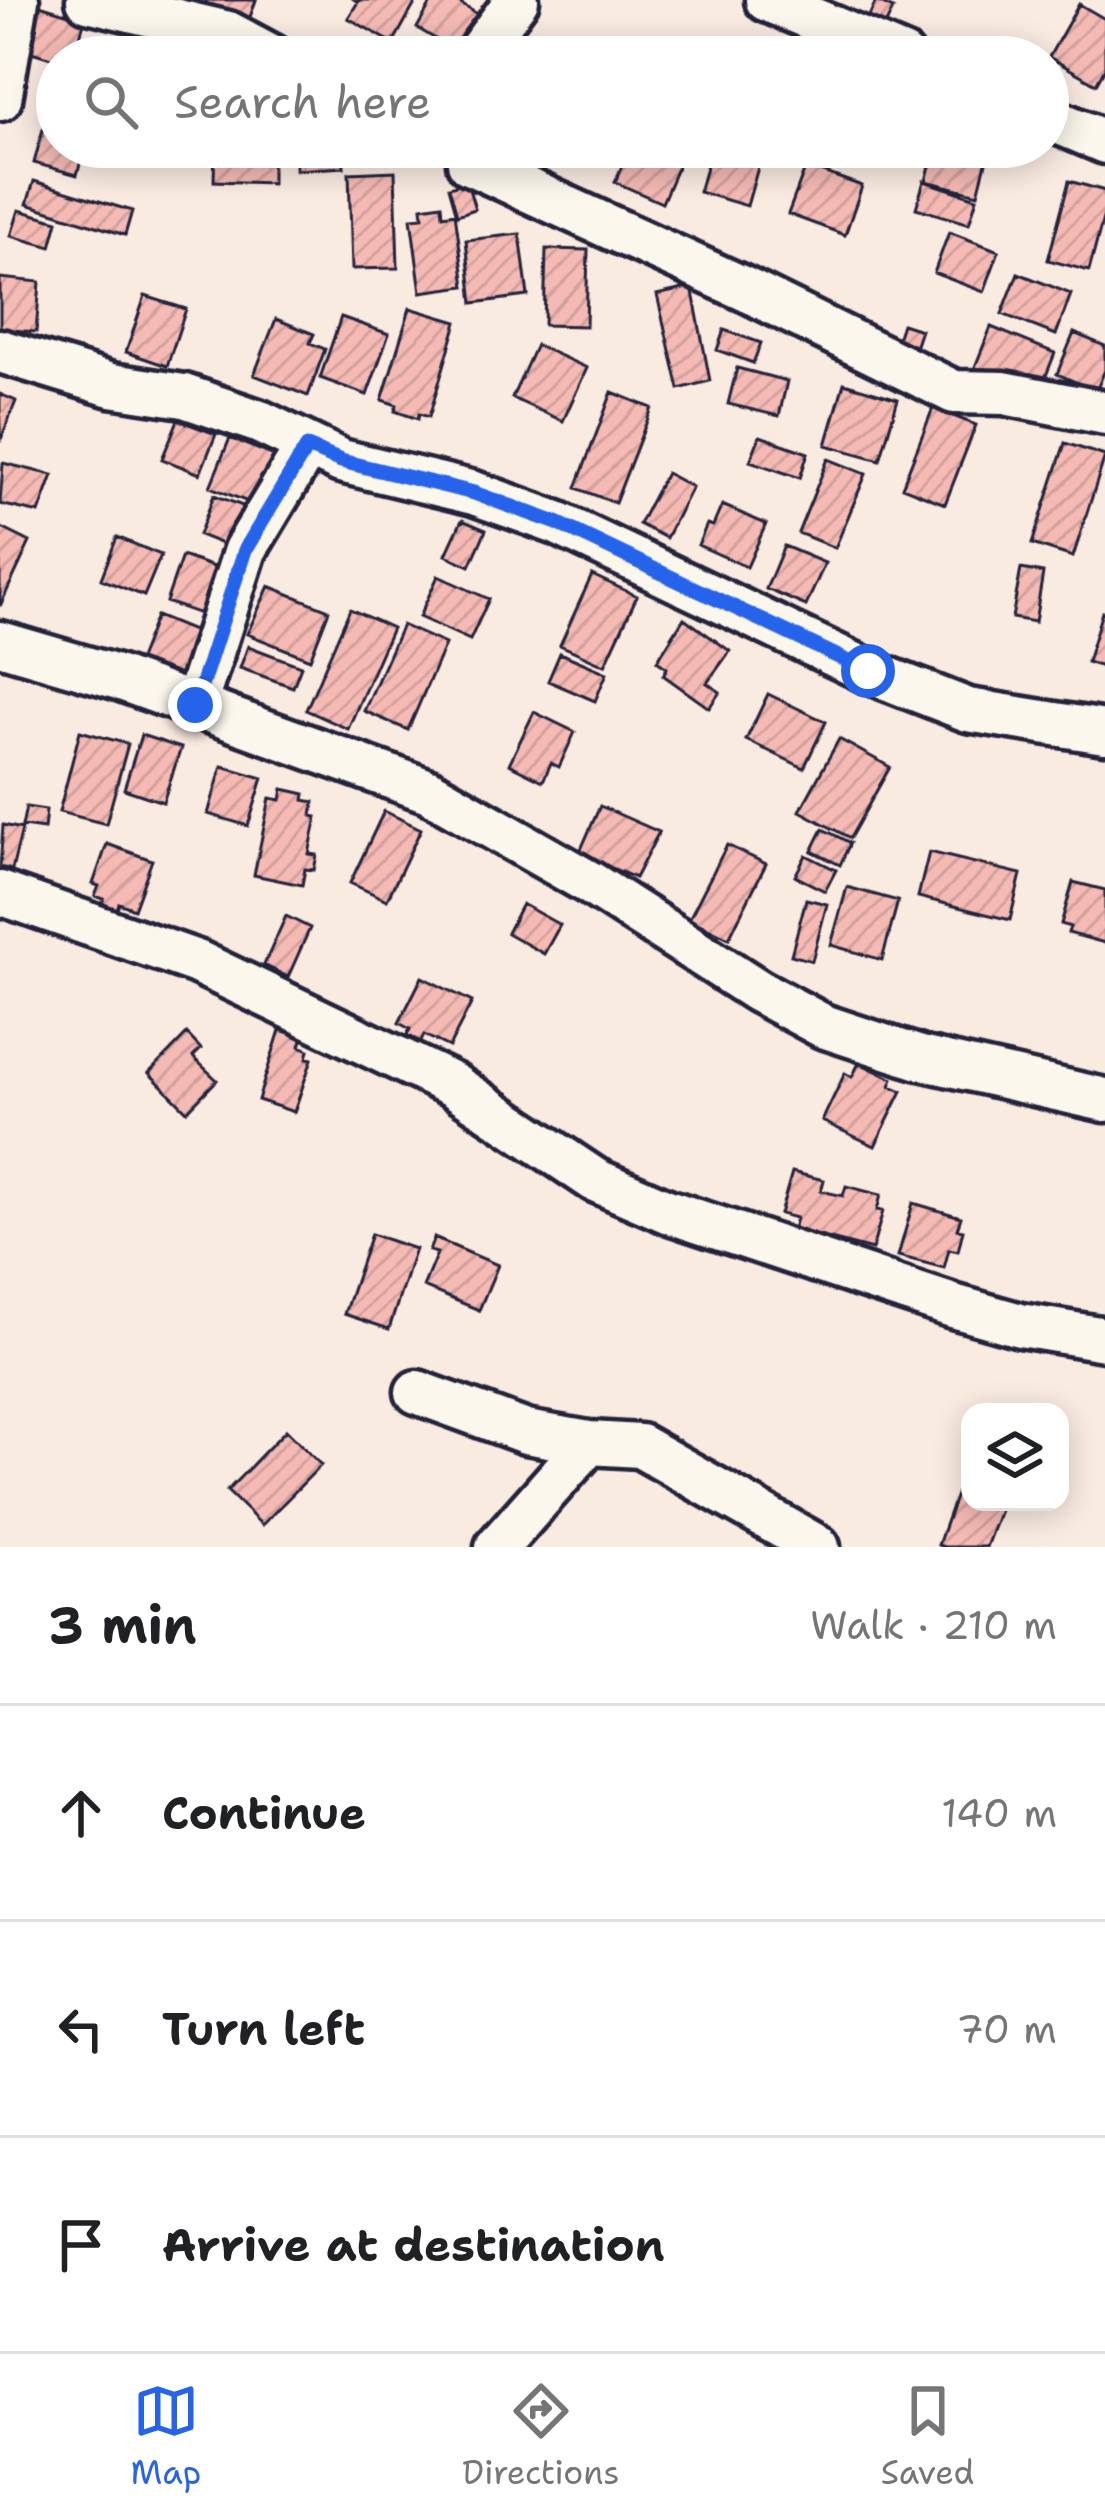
<!DOCTYPE html>
<meta charset="utf-8">
<style>
body{margin:0;font-family:"Shantell Sans",sans-serif;background:#f2f2f2;color:#202124}
.controls{position:absolute;right:36px;bottom:36px;display:grid;overflow:hidden;border-radius:24px;box-shadow:0 6px 30px #0003}
.controls button{width:108px;height:108px;display:grid;place-items:center;padding:0;border:0;border-bottom:3px solid #e0e0e0;background:#fff;color:#202124;font:60px sans-serif}
.stop{position:absolute;width:36px;height:36px;margin:-27px;border:9px solid #2563eb;border-radius:50%;background:#fff}
.stop.end{background:#2563eb;border-color:#fff;box-shadow:0 3px 12px #0008}
.list{margin:0;padding:0;list-style:none}
h2{display:flex;justify-content:space-between;align-items:center;height:156px;margin:0;padding:0 48px;font-size:51px}
h2 small{font-size:39px;font-weight:400;color:#757577}
.list li{display:grid;grid-template-columns:78px 1fr auto;gap:36px;align-items:center;box-sizing:border-box;height:216px;padding:0 48px;border-top:3px solid #e0e0e0}
.list b{display:block;font-size:45px;white-space:nowrap}
.list em{font-size:39px;font-style:normal;color:#757577}
.icon{flex:none;width:66px;height:66px;fill:none;stroke:currentColor;stroke-width:2;stroke-linecap:round;stroke-linejoin:round}
.map{position:relative;flex:none;width:1105px;height:1547px;overflow:hidden}
.search{position:absolute;background:#fff;box-shadow:0 6px 30px #0003;left:36px;right:36px;top:36px;height:132px;display:flex;align-items:center;gap:30px;box-sizing:border-box;padding:0 42px;border-radius:66px;color:#757577;font-size:45px}
.sheet{height:804px;background:#fff}
nav{display:flex;justify-content:space-around;align-items:center;box-sizing:border-box;height:168px;border-top:3px solid #e0e0e0;background:#fff;font-size:33px;color:#757577}
nav a{display:grid;justify-items:center;gap:6px}
nav .on{color:#2563eb}
.map>svg:first-child{display:block}
.building{fill:url(#building-hatch);stroke:#22223b;stroke-width:3}
.lines{fill:none;stroke-linecap:round;stroke-linejoin:round}
.minor-casing{stroke:#22223b;stroke-width:51}
.minor{stroke:#fbf7ec;stroke-width:42}
.route{stroke:#2563eb;stroke-width:15}
</style>
<div class="map">
<svg width="1105" height="1547" viewBox="0 0 1105 1547">
<defs>
<pattern id="building-hatch" width="6" height="6" patternUnits="userSpaceOnUse" patternTransform="scale(3)"><rect width="6" height="6" fill="#f5bab4"/><path d="M-1 1l2-2M0 6l6-6M5 7l2-2" fill="none" stroke="#d2a09c"/></pattern>
</defs>
<rect width="100%" height="100%" fill="#faebe1"/>
<filter id="ink" filterUnits="userSpaceOnUse"><feTurbulence type="fractalNoise" baseFrequency=".00833" numOctaves="2"/><feDisplacementMap in="SourceGraphic" scale="24" xChannelSelector="R" yChannelSelector="G"/><feConvolveMatrix kernelMatrix="1 2 1 2 8 2 1 2 1" color-interpolation-filters="sRGB"/></filter>
<g filter="url(#ink)">
<!-- building -->
<path class="building" d="M 206,0 L 256,0 L 249,20 L 205,6 Z
M 355,0 L 417,0 L 393,43 L 348,18 L 358,2 Z
M 433,0 L 454,0 L 484,18 L 471,40 L 463,35 L 454,50 L 417,28 Z
M 876,1 L 893,9 L 882,33 L 865,25 Z
M 33,3 L 85,19 L 74,57 L 57,60 L 19,48 Z
M 1079,4 L 1105,19 L 1105,68 L 1096,84 L 1049,57 Z
M 48,110 L 57,112 L 57,147 L 85,147 L 77,175 L 34,163 Z
M 150,147 L 199,147 L 197,163 L 148,157 Z
M 215,147 L 266,147 L 265,158 L 272,158 L 272,183 L 214,181 Z
M 295,147 L 343,147 L 344,167 L 296,170 Z
M 630,147 L 686,147 L 662,203 L 615,182 Z
M 712,147 L 763,150 L 747,206 L 699,192 Z
M 935,147 L 990,147 L 978,194 L 926,181 Z
M 806,166 L 862,186 L 845,235 L 788,214 Z
M 395,171 L 398,268 L 352,269 L 349,173 Z
M 34,181 L 132,211 L 125,235 L 27,204 Z
M 924,181 L 977,198 L 969,224 L 916,208 Z
M 1069,181 L 1105,191 L 1105,211 L 1089,271 L 1048,260 Z
M 467,182 L 475,209 L 457,215 L 449,187 Z
M 442,204 L 443,215 L 455,213 L 465,286 L 421,292 L 411,218 L 423,217 L 422,207 Z
M 19,210 L 58,221 L 51,247 L 11,236 Z
M 949,232 L 999,251 L 984,292 L 934,273 Z
M 520,234 L 528,296 L 473,303 L 466,240 Z
M 546,249 L 588,250 L 586,326 L 544,325 Z
M 1018,273 L 1071,294 L 1056,335 L 1002,314 Z
M 0,278 L 40,282 L 36,332 L 0,329 Z
M 692,287 L 710,381 L 679,389 L 657,295 Z
M 145,296 L 186,309 L 167,366 L 126,352 Z
M 410,308 L 457,322 L 429,417 L 419,414 L 418,419 L 395,411 L 397,405 L 382,400 Z
M 341,317 L 389,334 L 367,395 L 320,378 Z
M 276,319 L 314,334 L 310,343 L 325,349 L 308,396 L 254,375 Z
M 902,324 L 921,330 L 914,351 L 895,345 Z
M 991,327 L 1055,353 L 1037,398 L 973,372 Z
M 724,330 L 761,343 L 753,363 L 717,350 Z
M 1074,333 L 1105,346 L 1105,370 L 1096,391 L 1057,374 Z
M 536,345 L 587,368 L 563,421 L 512,398 Z
M 737,368 L 787,381 L 779,416 L 728,404 Z
M 844,383 L 898,399 L 880,460 L 826,445 Z
M 612,392 L 652,408 L 615,503 L 576,488 Z
M 0,394 L 16,401 L 0,442 Z
M 933,408 L 976,425 L 945,504 L 902,487 Z
M 178,420 L 216,434 L 200,474 L 162,459 Z
M 760,436 L 808,453 L 800,478 L 750,461 Z
M 230,438 L 277,457 L 258,506 L 210,487 Z
M 1065,443 L 1105,456 L 1073,557 L 1032,544 Z
M 828,459 L 866,474 L 835,548 L 798,533 Z
M 3,463 L 53,475 L 39,513 L 0,504 Z
M 666,473 L 692,487 L 666,538 L 639,524 Z
M 214,495 L 248,508 L 232,548 L 199,535 Z
M 722,505 L 766,524 L 747,567 L 698,545 L 707,524 L 713,526 Z
M 462,520 L 486,530 L 470,566 L 446,555 Z
M 0,527 L 30,542 L 0,606 Z
M 117,537 L 161,555 L 144,596 L 101,579 Z
M 784,546 L 825,563 L 806,606 L 766,589 Z
M 182,556 L 222,570 L 206,616 L 166,602 Z
M 1021,569 L 1043,573 L 1035,622 L 1012,618 Z
M 592,575 L 637,596 L 605,665 L 560,645 Z
M 438,576 L 489,599 L 470,640 L 419,617 Z
M 269,586 L 329,610 L 310,659 L 247,634 Z
M 350,609 L 392,628 L 348,729 L 306,710 Z
M 1102,612 L 1105,613 L 1105,668 L 1087,662 Z
M 156,616 L 208,637 L 189,685 L 137,664 Z
M 684,618 L 730,651 L 707,683 L 720,692 L 709,708 L 663,675 L 667,668 L 657,661 Z
M 402,625 L 445,644 L 408,730 L 364,711 Z
M 248,646 L 301,666 L 293,687 L 240,668 Z
M 560,653 L 607,673 L 595,701 L 548,681 Z
M 768,694 L 826,722 L 804,768 L 746,740 Z
M 534,712 L 575,732 L 559,767 L 551,763 L 543,781 L 509,764 Z
M 80,731 L 128,744 L 106,824 L 59,812 Z
M 141,735 L 181,748 L 163,802 L 124,789 Z
M 839,739 L 890,767 L 850,838 L 800,811 Z
M 222,766 L 263,778 L 248,826 L 208,814 Z
M 283,789 L 305,794 L 304,800 L 314,802 L 312,816 L 317,817 L 309,854 L 317,855 L 314,870 L 305,869 L 302,885 L 254,875 L 270,798 L 281,800 Z
M 600,806 L 659,832 L 635,878 L 579,854 Z
M 26,807 L 46,810 L 44,829 L 22,826 Z
M 384,811 L 421,829 L 387,900 L 350,883 Z
M 3,825 L 22,829 L 12,870 L 0,867 Z
M 823,829 L 850,843 L 840,865 L 812,851 Z
M 107,844 L 152,860 L 134,909 L 119,903 L 116,912 L 102,907 L 104,899 L 95,896 L 99,886 L 93,884 Z
M 727,845 L 766,864 L 729,938 L 689,919 Z
M 929,852 L 1021,874 L 1010,920 L 918,897 Z
M 806,855 L 836,870 L 825,891 L 795,876 Z
M 1073,882 L 1105,890 L 1105,943 L 1068,933 L 1070,927 L 1061,924 Z
M 847,887 L 898,901 L 882,960 L 831,945 Z
M 806,899 L 827,904 L 812,961 L 791,955 Z
M 522,904 L 560,925 L 544,954 L 507,933 Z
M 286,916 L 310,928 L 288,977 L 264,965 Z
M 422,977 L 472,1002 L 449,1047 L 424,1035 L 421,1042 L 407,1035 L 410,1029 L 399,1023 Z
M 280,1030 L 303,1037 L 300,1046 L 309,1050 L 307,1058 L 312,1059 L 294,1112 L 258,1100 Z
M 187,1034 L 201,1049 L 193,1057 L 217,1080 L 187,1111 L 149,1073 Z
M 859,1063 L 893,1079 L 890,1086 L 902,1091 L 875,1146 L 822,1121 L 845,1073 L 852,1077 Z
M 792,1172 L 824,1180 L 821,1191 L 843,1196 L 846,1186 L 881,1195 L 877,1210 L 883,1211 L 872,1250 L 793,1229 L 796,1218 L 780,1214 Z
M 913,1203 L 961,1217 L 957,1229 L 963,1230 L 958,1251 L 949,1249 L 944,1268 L 898,1256 Z
M 371,1234 L 415,1249 L 389,1329 L 344,1314 Z
M 434,1238 L 498,1265 L 479,1310 L 423,1287 L 437,1253 L 429,1251 Z
M 286,1430 L 321,1465 L 262,1525 L 227,1491 Z
M 968,1461 L 970,1502 L 1003,1502 L 986,1547 L 944,1547 L 938,1545 Z"/>
<g class="lines">
<defs>
<path id="minor" d="M 88,0 L 228,33 L 273,57
M 767,0 L 903,57
M 479,57 L 480,50 L 517,0
M 0,99 L 17,0
M 1048,118 L 1105,142
M 470,147 L 469,163 L 747,290 L 954,392 L 1004,393 L 1105,413
M 0,351 L 111,385 L 184,396 L 260,422 L 341,461 L 474,493 L 557,523 L 868,671 L 968,710 L 1105,732
M 0,643 L 116,677 L 429,791 L 590,883 L 758,991 L 823,1026 L 920,1058 L 1105,1100
M 195,705 L 245,550 L 307,447
M 0,893 L 197,962 L 453,1085 L 595,1180 L 667,1211 L 953,1306 L 1020,1325 L 1105,1339
M 417,1392 L 526,1432 L 589,1443 L 640,1446 L 818,1547
M 497,1547 L 589,1443"/>
</defs>
<!-- minor casing -->
<use href="#minor" class="minor-casing"/>
<!-- minor -->
<use href="#minor" class="minor"/>
</g>
</g>
<g class="lines" filter="url(#ink)">
<!-- route -->
<path class="route" d="M 195,705 L 245,550 L 307,447 L 341,461 L 474,493 L 557,523 L 868,671"/>
</g>
</svg>
<div class="controls">
<button><svg class="icon" aria-label="layers" viewBox="0 0 24 24"><path d="M12 4l9 5-9 5-9-5zM3 14l9 5 9-5"/></svg></button>
</div>
<div class="stop" style="left:868px;top:671px"></div>
<div class="stop end" style="left:195px;top:705px"></div>
<div class="search"><svg class="icon" aria-label="search" viewBox="0 0 24 24"><circle cx="10" cy="10" r="6"/><path d="M15 15l6 6"/></svg>Search here</div>
</div>
<section class="sheet">
<h2>3 min<small>Walk · 210 m</small></h2>
<ul class="list">
<li><svg class="icon" aria-label="ahead" viewBox="0 0 24 24"><path d="M12 20V5M6 11l6-6 6 6"/></svg><div><b>Continue</b></div><em>140 m</em></li>
<li><svg class="icon" aria-label="left" viewBox="0 0 24 24"><path d="M17 20v-9H6M10 6l-5 5 5 5"/></svg><div><b>Turn left</b></div><em>70 m</em></li>
<li><svg class="icon" aria-label="arrive" viewBox="0 0 24 24"><path d="M6 21V4h12l-3 4 3 4H6"/></svg><div><b>Arrive at destination</b></div></li>
</ul>
</section>
<nav>
<a class="on"><svg class="icon" aria-label="map" viewBox="0 0 24 24"><path d="M3 6l6-2 6 2 6-2v14l-6 2-6-2-6 2zM9 4v14M15 6v14"/></svg>Map</a>
<a><svg class="icon" aria-label="directions" viewBox="0 0 24 24"><path d="M12 3l9 9-9 9-9-9zM9 14v-3h6M13 9l2 2-2 2"/></svg>Directions</a>
<a><svg class="icon" aria-label="saved" viewBox="0 0 24 24"><path d="M7 4h10v16l-5-4-5 4z"/></svg>Saved</a>
</nav>
